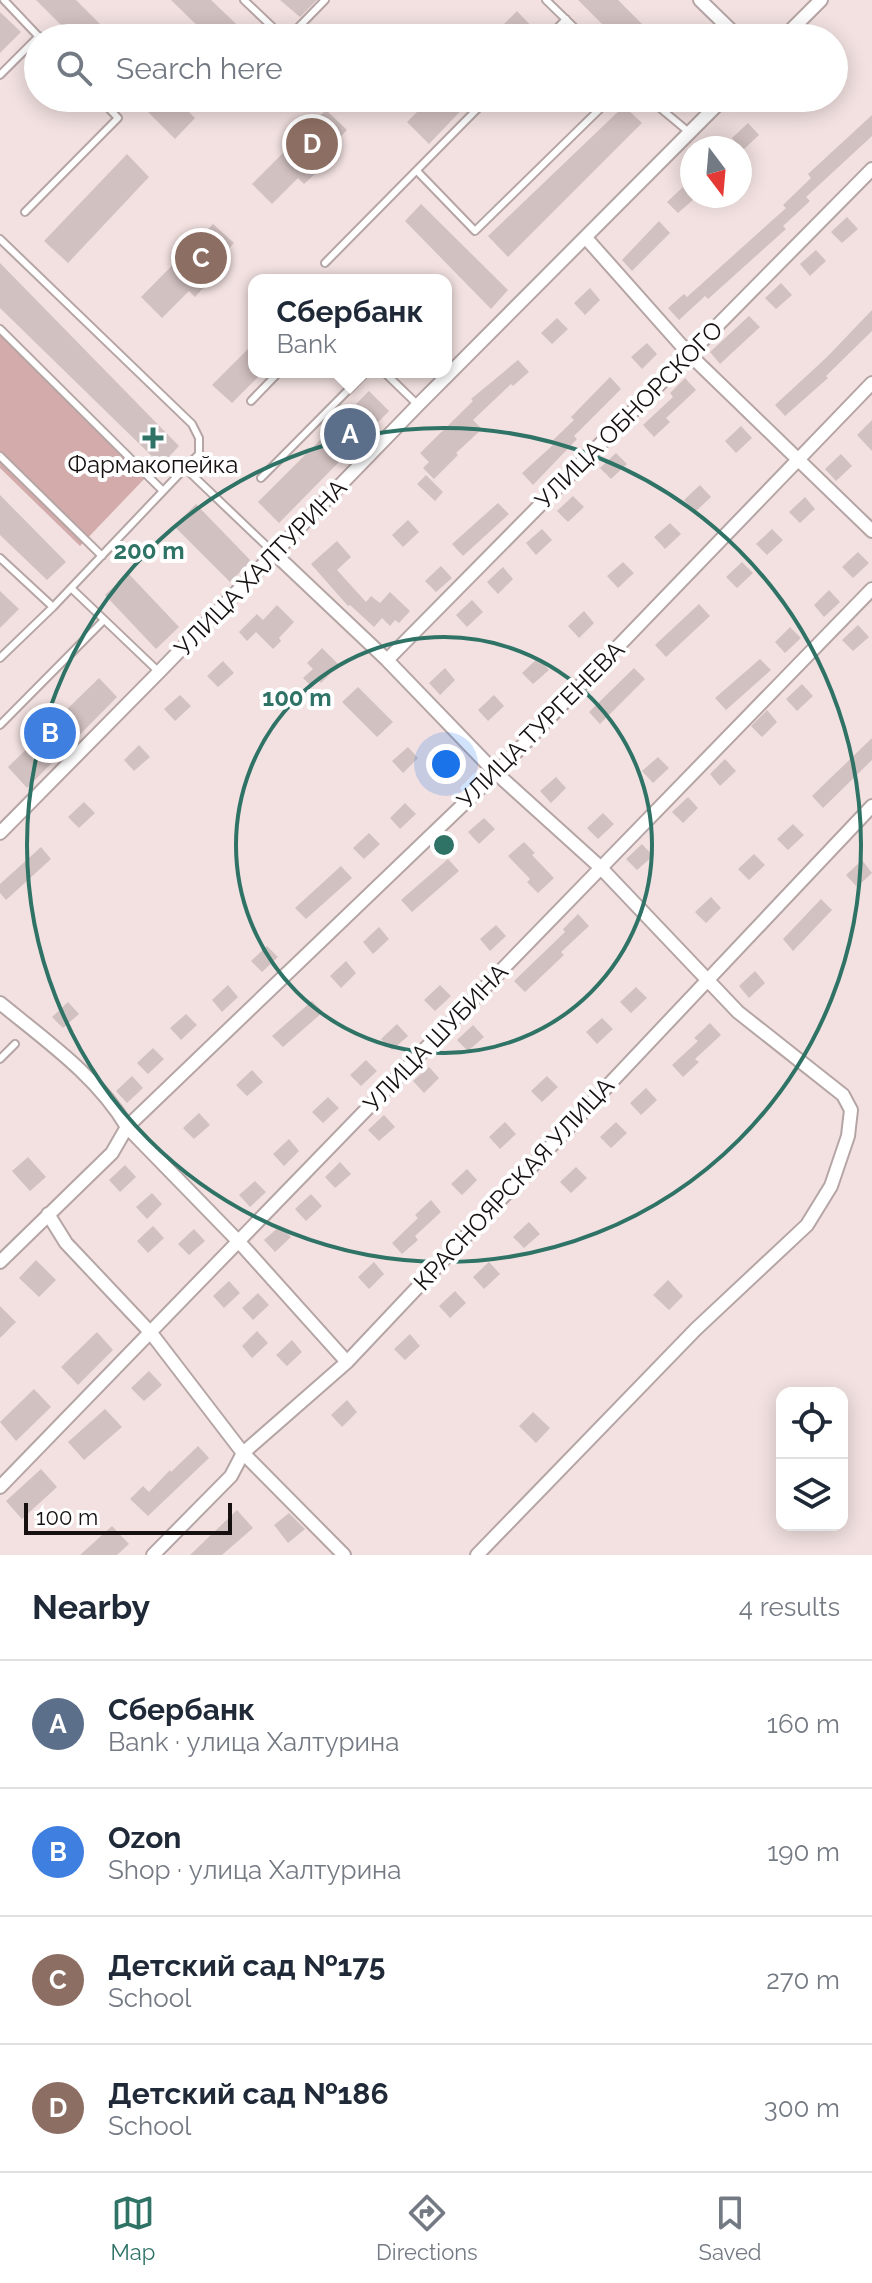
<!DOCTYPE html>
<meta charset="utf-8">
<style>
body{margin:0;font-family:Raleway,sans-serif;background:#f6f6f7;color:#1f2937}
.controls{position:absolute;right:24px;bottom:24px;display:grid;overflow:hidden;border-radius:16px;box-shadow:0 4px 20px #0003}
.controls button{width:72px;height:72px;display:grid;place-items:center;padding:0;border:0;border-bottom:2px solid #e0e1e3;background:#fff;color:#1f2937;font:40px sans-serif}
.compass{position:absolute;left:680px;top:136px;width:72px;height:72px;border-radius:50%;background:#fff;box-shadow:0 4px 20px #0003;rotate:164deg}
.scale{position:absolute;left:24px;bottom:20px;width:208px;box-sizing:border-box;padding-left:8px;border:4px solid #161010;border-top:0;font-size:22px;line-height:28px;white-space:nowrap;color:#161010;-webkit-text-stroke:6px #fff;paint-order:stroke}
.you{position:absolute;left:446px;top:764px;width:28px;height:28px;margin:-20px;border:6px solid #fff;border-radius:50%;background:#1a73e8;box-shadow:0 0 0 12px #1a73e833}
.badge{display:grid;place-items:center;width:52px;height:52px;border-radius:50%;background:#2f7366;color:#fff;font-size:26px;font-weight:700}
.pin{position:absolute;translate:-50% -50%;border:4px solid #fff;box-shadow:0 2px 8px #0006}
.popup{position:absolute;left:248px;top:274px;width:204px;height:104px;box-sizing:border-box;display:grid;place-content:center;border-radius:16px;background:#fff;filter:drop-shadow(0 2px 6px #0005);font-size:26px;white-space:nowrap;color:#747a83}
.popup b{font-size:30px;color:#1f2937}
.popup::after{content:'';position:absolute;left:50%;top:100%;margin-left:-16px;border:16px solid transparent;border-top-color:#fff}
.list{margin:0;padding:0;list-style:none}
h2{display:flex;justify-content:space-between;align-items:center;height:104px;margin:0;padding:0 32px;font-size:34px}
h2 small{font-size:26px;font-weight:400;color:#747a83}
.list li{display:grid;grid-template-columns:52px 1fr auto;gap:24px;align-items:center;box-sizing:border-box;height:128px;padding:0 32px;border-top:2px solid #e0e1e3}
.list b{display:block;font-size:30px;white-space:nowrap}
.list p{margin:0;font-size:26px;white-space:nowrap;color:#747a83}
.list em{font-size:26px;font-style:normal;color:#747a83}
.icon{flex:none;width:44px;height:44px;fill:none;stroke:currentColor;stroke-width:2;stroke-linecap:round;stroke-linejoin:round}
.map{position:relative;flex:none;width:872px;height:1555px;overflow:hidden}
.search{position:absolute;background:#fff;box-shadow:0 4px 20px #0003;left:24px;right:24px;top:24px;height:88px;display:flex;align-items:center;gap:20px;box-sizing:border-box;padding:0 28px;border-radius:44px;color:#747a83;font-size:30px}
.sheet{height:616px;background:#fff}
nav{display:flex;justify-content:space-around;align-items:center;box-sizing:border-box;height:112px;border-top:2px solid #e0e1e3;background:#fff;font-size:22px;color:#747a83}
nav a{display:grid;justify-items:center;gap:4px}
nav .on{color:#2f7366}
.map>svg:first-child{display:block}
.green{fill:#d2abaa}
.building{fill:#d2c1c1}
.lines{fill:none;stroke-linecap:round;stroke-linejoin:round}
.service-casing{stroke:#b6a5a5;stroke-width:10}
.minor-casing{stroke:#b6a5a5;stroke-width:16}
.service{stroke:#fff;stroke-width:6}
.minor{stroke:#fff;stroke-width:12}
.ring{fill:none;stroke:#2f7366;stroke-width:4}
.poi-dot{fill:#2f7366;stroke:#fff;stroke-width:3}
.labels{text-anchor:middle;stroke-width:8;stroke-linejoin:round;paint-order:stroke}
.street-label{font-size:24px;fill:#161010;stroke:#fff}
.poi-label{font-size:24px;fill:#161010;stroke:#fff}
.centre{fill:#2f7366;stroke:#fff;stroke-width:4}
.ring-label{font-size:24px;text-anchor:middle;font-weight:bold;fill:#2f7366;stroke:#fff;stroke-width:8;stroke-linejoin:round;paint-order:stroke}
</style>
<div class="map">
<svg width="872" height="1555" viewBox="0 0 872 1555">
<rect width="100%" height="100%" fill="#f2e1e0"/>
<!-- green -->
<path class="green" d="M 0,332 L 146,477 L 80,546 L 0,468 Z"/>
<!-- building -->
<path class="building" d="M 36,0 L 76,0 L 114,38 L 74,38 Z
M 171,0 L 211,0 L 251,38 L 210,38 Z
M 280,0 L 317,0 L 300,17 Z
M 578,0 L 618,0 L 656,38 L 616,38 Z
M 517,11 L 537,32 L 531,38 L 490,38 Z
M 0,12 L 21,32 L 0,53 Z
M 134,98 L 175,98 L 195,118 L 175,139 Z
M 431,98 L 473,98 L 429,144 L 407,122 Z
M 624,106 L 642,123 L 508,257 L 488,236 Z
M 326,110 L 347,130 L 320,158 L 326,164 L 304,184 L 298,178 L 272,204 L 252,184 Z
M 872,115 L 872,136 L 806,197 L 810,201 L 783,226 L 786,229 L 708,299 L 705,296 L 679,320 L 668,308 L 684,294 L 687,297 L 786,208 L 783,205 L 811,178 L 808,174 Z
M 748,123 L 759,135 L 743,150 L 732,138 Z
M 127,154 L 149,177 L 68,263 L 44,241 Z
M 683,187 L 694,199 L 678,213 L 667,202 Z
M 421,204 L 508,290 L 491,309 L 405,221 Z
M 847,217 L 858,229 L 842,243 L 831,232 Z
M 659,221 L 670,233 L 632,271 L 622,260 Z
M 213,224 L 234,243 L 207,272 L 213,277 L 195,297 L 189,291 L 162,318 L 141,297 Z
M 816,250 L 826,261 L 810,276 L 800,264 Z
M 0,263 L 179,446 L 161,465 L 0,308 Z
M 781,283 L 792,295 L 776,309 L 765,298 Z
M 590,288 L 600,300 L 585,315 L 574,303 Z
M 872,310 L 872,331 L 826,376 L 828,378 L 785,416 L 775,405 L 827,357 Z
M 749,316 L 760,327 L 720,364 L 710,352 Z
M 557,318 L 568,329 L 552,344 L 541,333 Z
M 254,343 L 254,372 L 263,372 L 232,403 L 212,385 Z
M 647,343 L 657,354 L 642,369 L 631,357 Z
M 518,360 L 529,372 L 513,386 L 511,384 L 473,420 L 482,429 L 456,453 L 458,455 L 434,479 L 423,468 L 429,462 L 420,453 L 473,401 L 471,399 Z
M 610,377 L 621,389 L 574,436 L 577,439 L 533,485 L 522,473 L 553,445 L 550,443 L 574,420 L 571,417 Z
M 685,378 L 696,390 L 666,418 L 670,422 L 654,437 L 643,425 L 673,397 L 670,393 Z
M 369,391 L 389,411 L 279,523 L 258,502 Z
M 872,420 L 872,451 L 857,435 Z
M 741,426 L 752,438 L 736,453 L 725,441 Z
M 616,453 L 627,464 L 611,479 L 600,468 Z
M 841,454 L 852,466 L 836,481 L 825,469 Z
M 426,475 L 443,492 L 435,501 L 417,484 Z
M 700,485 L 711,497 L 695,512 L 684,500 Z
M 0,495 L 66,562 L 47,580 L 0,535 Z
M 573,496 L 584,507 L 568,522 L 557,511 Z
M 805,497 L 815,509 L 800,523 L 789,512 Z
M 498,503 L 509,514 L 463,556 L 452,544 Z
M 196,504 L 251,561 L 230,582 L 174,526 Z
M 408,520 L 419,532 L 403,547 L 392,535 Z
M 670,523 L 681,534 L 665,549 L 654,537 Z
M 542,529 L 552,540 L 536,555 L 526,543 Z
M 772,529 L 783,540 L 767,555 L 756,544 Z
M 337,541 L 351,557 L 337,570 L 366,602 L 371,596 L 380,603 L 390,592 L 410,611 L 399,623 L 395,620 L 390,626 L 382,618 L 374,627 L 350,605 L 348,606 L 311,564 Z
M 858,552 L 869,563 L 853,578 L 842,567 Z
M 623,562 L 634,573 L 618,588 L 607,576 Z
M 742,562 L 753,573 L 737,588 L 726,577 Z
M 441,566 L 452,578 L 436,592 L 425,581 Z
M 503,567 L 513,579 L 498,594 L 487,582 Z
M 128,573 L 179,627 L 156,649 L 105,595 Z
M 829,590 L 840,602 L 824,617 L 814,605 Z
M 0,591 L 19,609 L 0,628 Z
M 472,600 L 483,612 L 467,627 L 456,615 Z
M 699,604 L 710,616 L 666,657 L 655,645 Z
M 277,605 L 294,622 L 279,638 L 281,641 L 273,649 L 256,632 L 247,641 L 239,632 L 257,614 L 263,620 Z
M 584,611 L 594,623 L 579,638 L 568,626 Z
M 858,625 L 869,637 L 853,651 L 842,640 Z
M 790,627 L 801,638 L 785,653 L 775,642 Z
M 322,648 L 339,665 L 321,683 L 319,681 L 312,687 L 303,678 L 313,669 L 307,663 Z
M 538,658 L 549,670 L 533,684 L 522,673 Z
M 760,659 L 771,670 L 726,710 L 715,698 Z
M 223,661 L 234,673 L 218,687 L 207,676 Z
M 445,668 L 455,680 L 440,695 L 429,683 Z
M 634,668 L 645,679 L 600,724 L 589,712 Z
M 99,678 L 117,697 L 27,788 L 8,767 Z
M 802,684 L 813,696 L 797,711 L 786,699 Z
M 358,687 L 393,722 L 377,737 L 342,702 Z
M 180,695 L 191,706 L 175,721 L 164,709 Z
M 494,695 L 504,706 L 488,721 L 478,710 Z
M 767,710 L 777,722 L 762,737 L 751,726 Z
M 872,738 L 872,760 L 823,808 L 812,796 Z
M 139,745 L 150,757 L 134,771 L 124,760 Z
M 408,747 L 418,758 L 403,773 L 392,761 Z
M 658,757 L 669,768 L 653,783 L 642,771 Z
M 725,759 L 736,771 L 720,786 L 710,774 Z
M 556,777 L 566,788 L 551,803 L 540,791 Z
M 688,797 L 698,808 L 683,823 L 672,812 Z
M 84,802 L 95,813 L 79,828 L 68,817 Z
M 405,803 L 416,814 L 400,829 L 390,818 Z
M 603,813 L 614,824 L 598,839 L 587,828 Z
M 484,818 L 495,829 L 479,844 L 468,832 Z
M 793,824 L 804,835 L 788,850 L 777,839 Z
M 369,833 L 380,844 L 364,859 L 353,848 Z
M 524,842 L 535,853 L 532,855 L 554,878 L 538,893 L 527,882 L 530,879 L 508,856 Z
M 642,844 L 653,856 L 637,870 L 626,859 Z
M 41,847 L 51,859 L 6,900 L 0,893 L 0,884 Z
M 754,854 L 765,865 L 749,880 L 738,869 Z
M 448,859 L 459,871 L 412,912 L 401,900 Z
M 862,860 L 872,873 L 857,887 L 846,875 Z
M 341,866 L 352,878 L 306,919 L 295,908 Z
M 711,897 L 721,908 L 706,923 L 695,912 Z
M 821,899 L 832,910 L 793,951 L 783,939 Z
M 578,914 L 589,926 L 561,952 L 564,955 L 525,992 L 514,981 L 565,932 L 563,929 Z
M 496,925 L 506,936 L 490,951 L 480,939 Z
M 379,927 L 389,939 L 373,954 L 363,942 Z
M 267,946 L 278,957 L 262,972 L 251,961 Z
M 346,961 L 356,973 L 341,988 L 330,976 Z
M 755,971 L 765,983 L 749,998 L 739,986 Z
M 228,985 L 238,997 L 222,1012 L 212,1000 Z
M 440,985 L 451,996 L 435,1011 L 424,1000 Z
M 636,987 L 647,998 L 631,1013 L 620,1002 Z
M 312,1001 L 323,1012 L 283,1047 L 272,1036 Z
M 68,1002 L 79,1014 L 63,1028 L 52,1017 Z
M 186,1014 L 197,1025 L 181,1040 L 170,1028 Z
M 602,1018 L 613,1029 L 597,1044 L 586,1032 Z
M 710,1023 L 721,1035 L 695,1059 L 699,1062 L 683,1077 L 672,1065 L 698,1041 L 694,1038 Z
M 397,1024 L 408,1036 L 392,1050 L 381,1039 Z
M 473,1025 L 484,1037 L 468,1051 L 457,1040 Z
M 153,1048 L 164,1059 L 148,1074 L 137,1063 Z
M 366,1060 L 377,1071 L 361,1086 L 350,1075 Z
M 429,1067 L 439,1078 L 424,1093 L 413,1081 Z
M 252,1070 L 263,1082 L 247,1096 L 236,1085 Z
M 132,1076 L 143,1088 L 127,1103 L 116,1091 Z
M 547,1076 L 558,1087 L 542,1102 L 531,1091 Z
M 646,1088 L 657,1100 L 641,1115 L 630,1103 Z
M 328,1097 L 339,1108 L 323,1123 L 312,1112 Z
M 199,1113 L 210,1125 L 194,1139 L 183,1128 Z
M 384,1115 L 395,1127 L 379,1141 L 368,1130 Z
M 505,1122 L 516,1134 L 500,1149 L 489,1137 Z
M 616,1122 L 627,1133 L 611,1148 L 600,1137 Z
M 289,1139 L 299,1151 L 284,1166 L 273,1154 Z
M 28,1157 L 46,1177 L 30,1191 L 12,1171 Z
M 340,1162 L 351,1174 L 335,1188 L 325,1177 Z
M 125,1165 L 136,1177 L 120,1192 L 109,1180 Z
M 576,1167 L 587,1178 L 571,1193 L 560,1182 Z
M 467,1169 L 477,1180 L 462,1195 L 451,1184 Z
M 255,1181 L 266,1192 L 250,1207 L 239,1195 Z
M 152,1193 L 162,1204 L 147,1219 L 136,1207 Z
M 311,1194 L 322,1206 L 306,1221 L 295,1209 Z
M 431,1200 L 441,1212 L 415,1236 L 418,1240 L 402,1254 L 392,1243 L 418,1218 L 415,1215 Z
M 529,1222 L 540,1234 L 524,1248 L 513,1237 Z
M 153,1226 L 164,1238 L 148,1253 L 137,1241 Z
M 280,1226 L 291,1237 L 275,1252 L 264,1240 Z
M 194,1229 L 205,1241 L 189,1255 L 178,1244 Z
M 36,1260 L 56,1280 L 39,1297 L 19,1278 Z
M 374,1262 L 384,1274 L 369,1289 L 358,1277 Z
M 489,1262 L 500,1274 L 484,1289 L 473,1277 Z
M 668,1280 L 683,1296 L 669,1310 L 653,1295 Z
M 229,1281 L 240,1293 L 224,1308 L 213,1296 Z
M 455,1291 L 466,1303 L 450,1318 L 439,1306 Z
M 258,1293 L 269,1305 L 253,1320 L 242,1308 Z
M 0,1306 L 16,1322 L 0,1338 Z
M 257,1331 L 268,1343 L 252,1358 L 242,1346 Z
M 97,1332 L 113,1350 L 78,1385 L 61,1367 Z
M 410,1334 L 420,1346 L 405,1360 L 394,1349 Z
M 292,1340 L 302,1352 L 287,1366 L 276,1355 Z
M 149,1371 L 162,1385 L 144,1401 L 131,1388 Z
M 34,1389 L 51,1407 L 16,1441 L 0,1422 Z
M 347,1400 L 357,1412 L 342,1427 L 331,1415 Z
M 105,1409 L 122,1427 L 84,1460 L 68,1442 Z
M 533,1412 L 550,1428 L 536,1443 L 519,1426 Z
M 198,1446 L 209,1458 L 148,1516 L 130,1499 L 143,1486 L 149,1492 L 170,1470 L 171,1472 Z
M 41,1469 L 57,1487 L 22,1519 L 6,1501 Z
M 237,1510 L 253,1528 L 222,1555 L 190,1555 Z
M 289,1513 L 305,1529 L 288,1543 L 274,1525 Z
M 112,1526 L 129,1544 L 117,1555 L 80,1555 Z"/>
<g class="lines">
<defs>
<path id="service" d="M 4,0 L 40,38
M 244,0 L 284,38
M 546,0 L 585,38
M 288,38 L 325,0
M 548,38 L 566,19
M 0,75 L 39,36
M 648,98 L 690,133
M 417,171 L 475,231 L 611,98
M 25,212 L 118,118 L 99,98
M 0,239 L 192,424 L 199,438 L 199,454 L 185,468 L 275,554
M 325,263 L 488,98
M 0,329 L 163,491
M 384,372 L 418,405
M 251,401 L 279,372
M 0,456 L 102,556
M 261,478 L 366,372
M 0,558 L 53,607 L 71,588 L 159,672
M 71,588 L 185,468
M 0,658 L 53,607
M 0,725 L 104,620
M 0,1059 L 15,1044"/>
<path id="minor" d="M 700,0 L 739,38
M 783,38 L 821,0
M 586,238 L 689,354 L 872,531
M 275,554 L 387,660 L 496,773 L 600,867 L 738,1012 L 843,1095 L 851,1110 L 848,1136 L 831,1186 L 807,1225 L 696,1329 L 477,1555
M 387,660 L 872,169
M 0,833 L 159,672 L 418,405 L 724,98
M 0,1003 C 45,1040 97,1076 127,1127 L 240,1243 L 347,1362
M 48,1214 L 66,1243 L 151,1333 L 243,1453 L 344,1555
M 0,1262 L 112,1153 L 127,1127 L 496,773 L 872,383
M 0,1487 C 293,1189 580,887 872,589
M 153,1555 L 231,1476 L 243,1453 L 347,1362 L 872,806"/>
</defs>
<!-- service casing -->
<use href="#service" class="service-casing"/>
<!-- minor casing -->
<use href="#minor" class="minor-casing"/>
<!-- service -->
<use href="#service" class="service"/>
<!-- minor -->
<use href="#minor" class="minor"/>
</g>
<!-- distance rings -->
<g class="ring">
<circle cx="444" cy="845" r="208"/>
<circle cx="444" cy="845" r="417"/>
</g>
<!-- markers -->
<path class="poi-dot" d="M149 426h8v8h8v8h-8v8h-8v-8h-8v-8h8z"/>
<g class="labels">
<!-- street labels -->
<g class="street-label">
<text transform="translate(629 415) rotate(-45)" y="8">УЛИЦА ОБНОРСКОГО</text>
<text transform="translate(261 568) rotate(-46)" y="8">УЛИЦА ХАЛТУРИНА</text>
<text transform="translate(541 725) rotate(-45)" y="8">УЛИЦА ТУРГЕНЕВА</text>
<text transform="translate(436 1038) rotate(-46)" y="8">УЛИЦА ШУБИНА</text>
<text transform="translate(514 1184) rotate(-47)" y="8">КРАСНОЯРСКАЯ УЛИЦА</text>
</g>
<!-- poi labels -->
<g class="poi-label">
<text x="153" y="473">Фармакопейка</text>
</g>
</g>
<circle cx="444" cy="845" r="12" class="centre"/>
<g class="ring-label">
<text x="149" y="559">200 m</text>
<text x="297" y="706">100 m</text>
</g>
</svg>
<div class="controls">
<button><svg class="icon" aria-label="locate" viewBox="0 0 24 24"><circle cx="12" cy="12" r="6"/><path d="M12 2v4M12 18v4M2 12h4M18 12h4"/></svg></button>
<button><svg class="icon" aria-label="layers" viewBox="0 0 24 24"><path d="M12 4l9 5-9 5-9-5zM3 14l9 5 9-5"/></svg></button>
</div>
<svg class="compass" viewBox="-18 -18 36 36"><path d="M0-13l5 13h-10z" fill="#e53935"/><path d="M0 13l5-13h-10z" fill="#747a83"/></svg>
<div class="scale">100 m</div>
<div class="you"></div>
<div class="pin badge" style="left:350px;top:434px;background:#5c6f8a">A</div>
<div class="popup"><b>Сбербанк</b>Bank</div>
<div class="pin badge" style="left:50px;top:733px;background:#3f7fe0">B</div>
<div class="pin badge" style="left:201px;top:258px;background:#8d6e63">C</div>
<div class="pin badge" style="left:312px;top:144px;background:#8d6e63">D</div>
<div class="search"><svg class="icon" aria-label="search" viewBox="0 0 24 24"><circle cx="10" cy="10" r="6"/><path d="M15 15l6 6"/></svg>Search here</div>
</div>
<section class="sheet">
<h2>Nearby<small>4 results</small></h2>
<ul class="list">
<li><span class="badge" style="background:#5c6f8a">A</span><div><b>Сбербанк</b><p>Bank · улица Халтурина</p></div><em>160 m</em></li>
<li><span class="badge" style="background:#3f7fe0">B</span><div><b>Ozon</b><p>Shop · улица Халтурина</p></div><em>190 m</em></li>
<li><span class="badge" style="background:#8d6e63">C</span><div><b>Детский сад №175</b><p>School</p></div><em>270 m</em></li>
<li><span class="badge" style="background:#8d6e63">D</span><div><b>Детский сад №186</b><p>School</p></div><em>300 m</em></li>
</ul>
</section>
<nav>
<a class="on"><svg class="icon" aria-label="map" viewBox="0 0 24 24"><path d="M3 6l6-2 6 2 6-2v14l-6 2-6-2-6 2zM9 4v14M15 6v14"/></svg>Map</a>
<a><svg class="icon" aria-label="directions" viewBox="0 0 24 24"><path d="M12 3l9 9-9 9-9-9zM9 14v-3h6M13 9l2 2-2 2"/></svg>Directions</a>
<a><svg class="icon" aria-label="saved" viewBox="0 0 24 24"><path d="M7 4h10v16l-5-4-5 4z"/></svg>Saved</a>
</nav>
